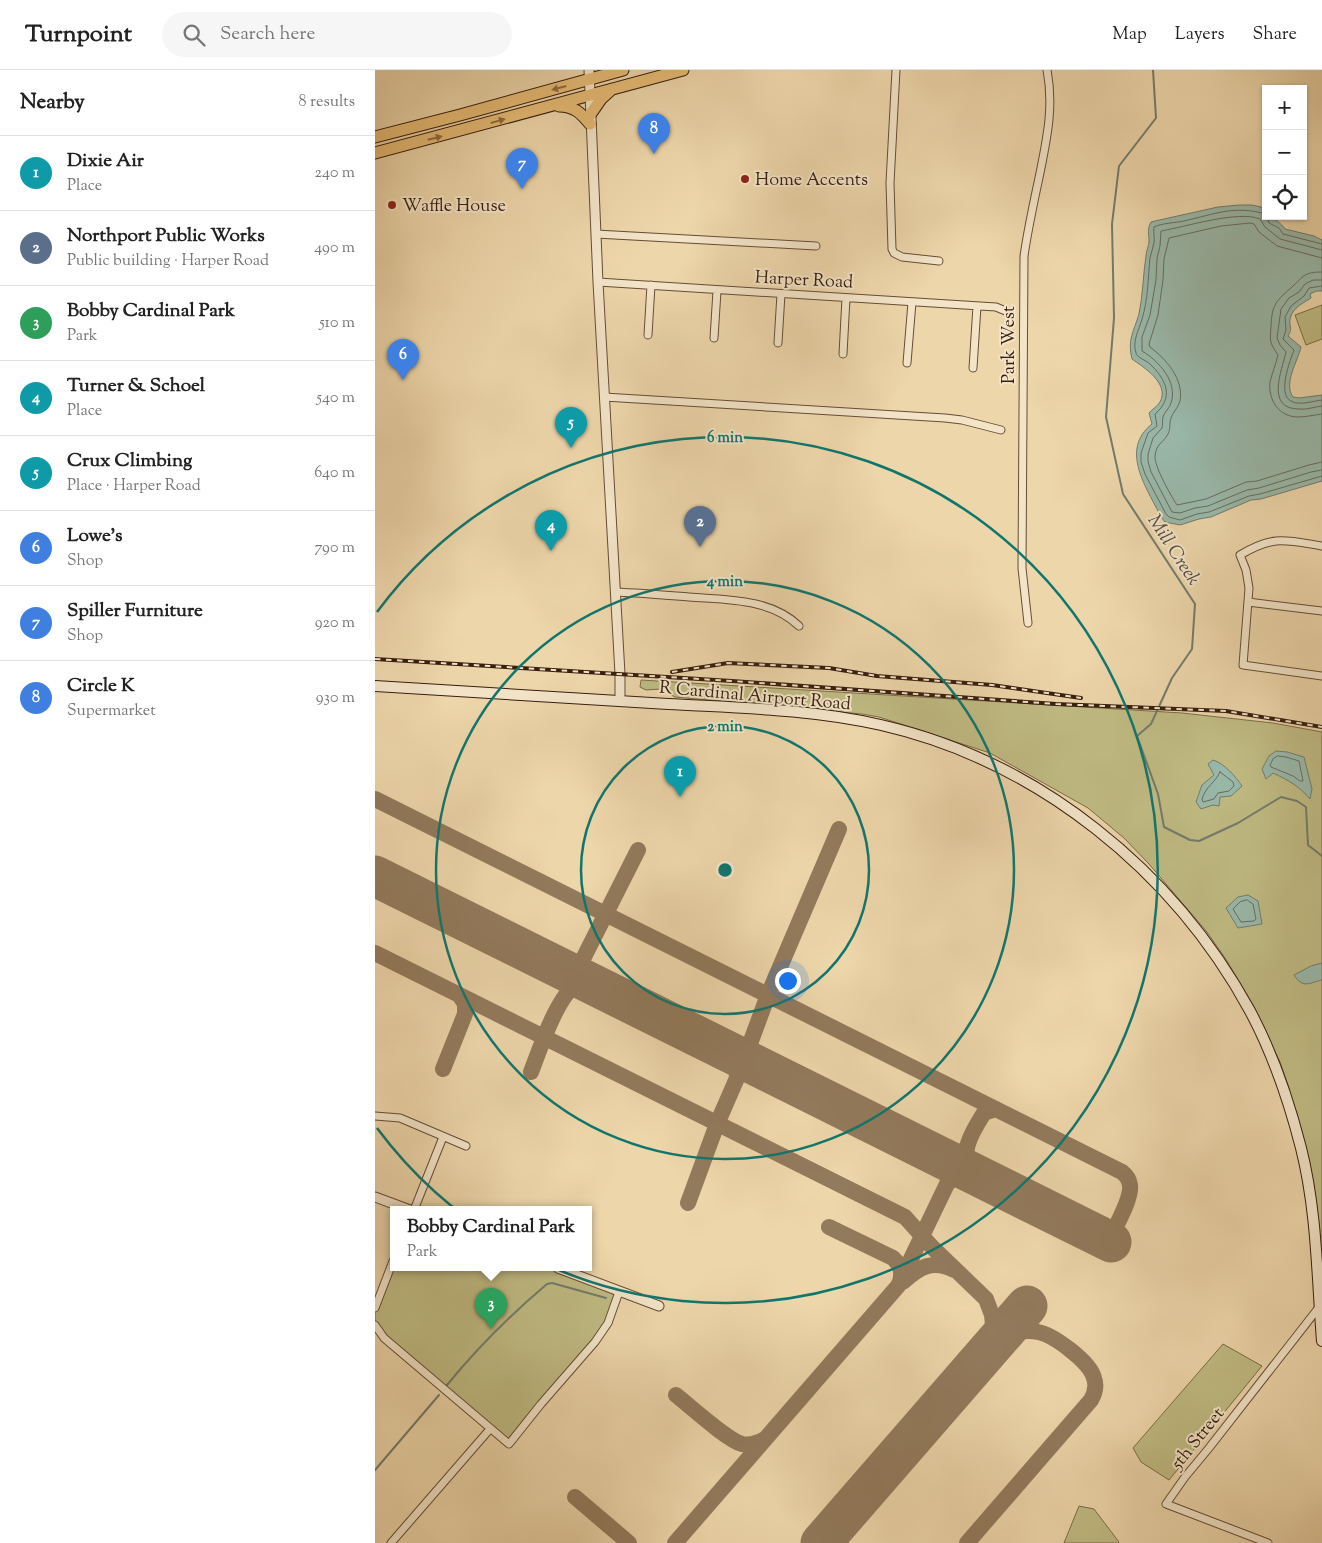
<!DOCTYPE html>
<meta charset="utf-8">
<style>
body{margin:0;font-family:"Sorts Mill Goudy",serif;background:#f6f6f6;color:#222}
.controls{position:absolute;right:15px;top:15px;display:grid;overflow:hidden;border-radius:0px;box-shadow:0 1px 4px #0004}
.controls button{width:45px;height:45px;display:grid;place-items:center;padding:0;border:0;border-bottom:1px solid #e0e0e0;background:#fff;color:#222;font:25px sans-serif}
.you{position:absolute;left:412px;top:910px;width:18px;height:18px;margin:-12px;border:4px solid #fff;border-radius:50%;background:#1a73e8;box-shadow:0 0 0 8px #1a73e833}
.badge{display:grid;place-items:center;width:32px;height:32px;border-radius:50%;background:#8f2418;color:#fff;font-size:16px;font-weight:700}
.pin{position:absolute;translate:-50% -41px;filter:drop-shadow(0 1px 2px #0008)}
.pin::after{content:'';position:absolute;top:26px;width:18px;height:15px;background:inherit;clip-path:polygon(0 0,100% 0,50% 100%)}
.popup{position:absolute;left:15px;top:1136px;width:202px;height:65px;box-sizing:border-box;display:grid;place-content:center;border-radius:0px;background:#fff;filter:drop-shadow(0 1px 4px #0005);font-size:16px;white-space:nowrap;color:#767676}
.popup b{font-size:19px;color:#222}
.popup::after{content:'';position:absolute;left:50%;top:100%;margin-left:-10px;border:10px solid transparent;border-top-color:#fff}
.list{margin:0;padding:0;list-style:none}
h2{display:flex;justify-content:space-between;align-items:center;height:65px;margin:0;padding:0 20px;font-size:21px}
h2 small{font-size:16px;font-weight:400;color:#767676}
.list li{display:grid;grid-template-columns:32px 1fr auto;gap:15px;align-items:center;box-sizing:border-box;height:75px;padding:0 20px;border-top:1px solid #e0e0e0}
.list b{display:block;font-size:19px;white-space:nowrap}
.list p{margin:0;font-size:16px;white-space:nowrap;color:#767676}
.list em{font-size:16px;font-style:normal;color:#767676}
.icon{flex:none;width:28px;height:28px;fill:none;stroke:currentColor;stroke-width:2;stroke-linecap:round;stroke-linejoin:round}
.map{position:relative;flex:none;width:947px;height:1473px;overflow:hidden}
header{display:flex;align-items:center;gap:30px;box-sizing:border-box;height:70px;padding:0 25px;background:#fff;border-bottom:1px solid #e0e0e0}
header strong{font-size:24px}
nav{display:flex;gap:28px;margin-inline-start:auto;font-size:18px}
.search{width:350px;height:45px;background:#f6f6f6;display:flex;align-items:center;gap:12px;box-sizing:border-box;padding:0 18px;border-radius:28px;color:#767676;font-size:19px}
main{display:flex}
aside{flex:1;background:#fff}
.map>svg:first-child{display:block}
.green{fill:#c0bb83;stroke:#7c6c49}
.water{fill:#99b9ab;stroke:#727b6d}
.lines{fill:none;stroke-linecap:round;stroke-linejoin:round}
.shore{stroke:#686c5d;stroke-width:1}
.stream{stroke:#727b6d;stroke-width:2}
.taxiway{stroke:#927a5c;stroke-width:16}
.runway{stroke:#927a5c;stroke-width:41}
.minor-casing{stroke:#654c36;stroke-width:9}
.tertiary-casing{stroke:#654c36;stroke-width:11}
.secondary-casing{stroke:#381e0f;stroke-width:12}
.trunk-casing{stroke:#381e0f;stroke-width:13}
.minor{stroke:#f3e4c8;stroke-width:7}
.tertiary{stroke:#f3e4c8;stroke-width:9}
.secondary{stroke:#f3e4c8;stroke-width:10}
.trunk{stroke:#e6bb75;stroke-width:11}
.rail-casing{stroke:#381e0f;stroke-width:4}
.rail{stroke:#f3e4c8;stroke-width:2;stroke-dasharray:5.5;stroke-linecap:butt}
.oneway{fill:#8f6c42}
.ring{fill:none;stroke:#0f766e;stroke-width:2.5}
.poi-dot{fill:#8f2418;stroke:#f3e4c8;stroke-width:2}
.labels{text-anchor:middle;stroke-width:4;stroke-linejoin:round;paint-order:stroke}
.poi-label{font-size:18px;fill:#381e0f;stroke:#f3e4c8;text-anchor:start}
.street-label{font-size:18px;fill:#381e0f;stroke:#f3e4c8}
.water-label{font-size:19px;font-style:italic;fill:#554c3e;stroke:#f3e4c8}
.centre{fill:#0f766e;stroke:#f3e4c8;stroke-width:2.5}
.ring-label{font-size:15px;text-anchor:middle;font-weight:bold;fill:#0f766e;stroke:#f3e4c8;stroke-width:4;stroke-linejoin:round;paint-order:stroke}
</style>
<header>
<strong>Turnpoint</strong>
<div class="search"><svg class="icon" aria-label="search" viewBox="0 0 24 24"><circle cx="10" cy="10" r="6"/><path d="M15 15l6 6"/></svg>Search here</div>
<nav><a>Map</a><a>Layers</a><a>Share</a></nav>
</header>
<main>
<aside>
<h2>Nearby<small>8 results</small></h2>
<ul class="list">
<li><span class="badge" style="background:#0f9aa8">1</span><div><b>Dixie Air</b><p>Place</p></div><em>240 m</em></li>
<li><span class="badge" style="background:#5c6f8a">2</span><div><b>Northport Public Works</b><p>Public building · Harper Road</p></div><em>490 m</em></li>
<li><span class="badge" style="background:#2e9e5b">3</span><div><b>Bobby Cardinal Park</b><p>Park</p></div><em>510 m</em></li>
<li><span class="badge" style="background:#0f9aa8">4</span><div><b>Turner &amp; Schoel</b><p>Place</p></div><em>540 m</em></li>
<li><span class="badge" style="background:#0f9aa8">5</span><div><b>Crux Climbing</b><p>Place · Harper Road</p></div><em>640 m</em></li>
<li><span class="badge" style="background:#3f7fe0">6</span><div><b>Lowe's</b><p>Shop</p></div><em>790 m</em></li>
<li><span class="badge" style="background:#3f7fe0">7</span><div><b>Spiller Furniture</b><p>Shop</p></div><em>920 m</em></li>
<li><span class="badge" style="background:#3f7fe0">8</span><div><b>Circle K</b><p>Supermarket</p></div><em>930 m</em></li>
</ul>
</aside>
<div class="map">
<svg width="947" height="1473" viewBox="0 0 947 1473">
<rect width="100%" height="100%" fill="#edd6aa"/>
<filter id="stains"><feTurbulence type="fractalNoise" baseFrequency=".004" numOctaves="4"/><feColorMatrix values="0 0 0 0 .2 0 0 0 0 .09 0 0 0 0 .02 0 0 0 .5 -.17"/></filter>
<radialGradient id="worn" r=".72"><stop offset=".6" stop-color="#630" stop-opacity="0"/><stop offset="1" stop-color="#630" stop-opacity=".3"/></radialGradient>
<!-- green -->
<path class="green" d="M 947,235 L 947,269 L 931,275 L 920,245 Z
M 266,610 L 807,643 L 898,653 L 947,662 L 947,1227 L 928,1071 L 913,1015 L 905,992 L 878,935 L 852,891 L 832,862 L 774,794 L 749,768 L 713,738 L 615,683 L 504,647 L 487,644 L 300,627 L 285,619 L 271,620 L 265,617 Z
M 18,1198 L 183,1198 L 244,1222 L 233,1253 L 134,1374 L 0,1255 L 0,1238 Z
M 848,1274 L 887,1296 L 794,1410 L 766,1392 L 758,1378 Z
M 704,1436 L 719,1439 L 744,1472 L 743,1473 L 689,1473 Z"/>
<!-- water -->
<path class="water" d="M 864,135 L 877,135 L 886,137 L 891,140 L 891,146 C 897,146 907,154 910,159 L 939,166 L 947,170 L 947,221 L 941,221 L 935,224 L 936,228 C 926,234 913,241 915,255 C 916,260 916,261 913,266 L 926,277 C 923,291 908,313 918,327 L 924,328 L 947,325 L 947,411 L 886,429 L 876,430 L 836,447 L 824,449 L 805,455 L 790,452 L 786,447 C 772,418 744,380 777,354 L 774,343 C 777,339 782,337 785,332 C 795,313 768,297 757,289 C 752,270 759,261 764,244 C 768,225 768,205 771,186 C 771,181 774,176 774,171 C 774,164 772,159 776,152 L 780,151 L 843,137 Z
M 901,681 L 912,682 L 929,687 L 937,719 L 935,729 C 924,716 913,710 898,703 L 891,709 L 887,699 L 894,686 Z
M 838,690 C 849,693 861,707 867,716 L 856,726 L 845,727 L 844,736 L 838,735 L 826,739 L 821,732 L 827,715 L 839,705 L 833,694 Z
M 873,825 L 883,831 L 887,854 L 863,858 L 851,838 L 863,827 Z
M 947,893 L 947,910 C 934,913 928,919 919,905 L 936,896 Z"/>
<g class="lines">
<!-- shore -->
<path class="shore" d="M 891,144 C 859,135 840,144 809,151 C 800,153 787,153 779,157 C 778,163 780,168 779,173 C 778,178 776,183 775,188 C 773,208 773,230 767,249 C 764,260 757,271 761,283 C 762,288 771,290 775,294 C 792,310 799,328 780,344 L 782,356 L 773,363 L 766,383 L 766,392 L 770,404 L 791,444 L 794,447 L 805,450 L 822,444 L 834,442 L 874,426 L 885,424 L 947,406
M 892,146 L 894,153 L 904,158 L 908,164 L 947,174
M 947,180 L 905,169 L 890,157 L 885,149 C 863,140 810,157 786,161 L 785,176 L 782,188 L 781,210 L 775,245 L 767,267 L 767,281 C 784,291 803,312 796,333 C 795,338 789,342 788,347 C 787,350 788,355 787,358 L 778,368 L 773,384 L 773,391 L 776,402 L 797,442 L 805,443 L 820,438 L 833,436 L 872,420 L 884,418 L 936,402 L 947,400
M 947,188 L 902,176 L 884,162 L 879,154 L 875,153 L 846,156 L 794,168 L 789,189 L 788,210 L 783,245 L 774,274 L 775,277 C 791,289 809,309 805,331 C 803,338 798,342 796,348 C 794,353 796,358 793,364 C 788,373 781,374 780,386 C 779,396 796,426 802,435 L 831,429 L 871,412 L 882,411 L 934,395 L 947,392
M 947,202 C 929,202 929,206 917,217 C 901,231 897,234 896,256 C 895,271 894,272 903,285 C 901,294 897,303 895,312 C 893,330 904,347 923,347 C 931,347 939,345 947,344
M 947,210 L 938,210 L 930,214 L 924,222 L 914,228 L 906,239 L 902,268 L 905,275 L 911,282 C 907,300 890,339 924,339 C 931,340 939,337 947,336
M 947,216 L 934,218 L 929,226 L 916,236 L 910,247 L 911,260 L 908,269 L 919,280 C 915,291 902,324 916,331 C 924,336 938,331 947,330
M 903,686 L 911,687 L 924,691 L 928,711 L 925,711 L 918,706 L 896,697 L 895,695 L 898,689 Z
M 845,702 L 858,712 L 859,716 L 854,721 L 843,723 L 839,729 L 828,732 L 827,729 C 831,716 840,713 845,702 Z
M 872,830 L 878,834 L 881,849 L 879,851 L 866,852 L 858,839 L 865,832 Z"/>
<!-- stream -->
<path class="stream" d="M 778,0 L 781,48 L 744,96 L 737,154 L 739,248 L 731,347 L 748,424 L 820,534 L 817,579 L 797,608 L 776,654 L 762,666 L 783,724 L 789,757 L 815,770 L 824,771 L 863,753 L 906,727 L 922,731 L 931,737 L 933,775 L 947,786
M 72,1315 C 103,1277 134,1246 172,1214 L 177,1213 L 231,1228
M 0,1400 L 64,1325"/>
<!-- taxiway -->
<path class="taxiway" d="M 0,729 L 747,1102 C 751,1105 754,1108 755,1115 C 757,1129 740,1157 734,1170
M 0,883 L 530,1147 L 557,1177 L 611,1229 L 617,1245 L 618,1255 L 616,1267 L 609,1285
M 185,897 L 203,893 L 208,889 L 263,780
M 386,998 C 377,989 374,983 376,971 L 393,925 L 464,759
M 68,999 L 90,944 L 90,934 L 85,926
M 156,1002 C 165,979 182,926 202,914 L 218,914
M 564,1086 C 576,1088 584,1087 592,1077
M 598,1103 C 581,1086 599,1059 609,1043 L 621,1039
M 313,1133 L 342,1054 L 362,1008 L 361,991 L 349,979
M 454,1157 L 518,1188 C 525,1195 528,1201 525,1212
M 528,1212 C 544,1197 558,1189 579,1200
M 301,1325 C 315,1336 352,1370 367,1374 C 376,1376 383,1373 390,1369
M 200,1427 L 254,1473
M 300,1473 L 523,1216 L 572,1114 L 582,1104 L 598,1103
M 592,1473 L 716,1330 C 720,1323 722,1316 719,1308 C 715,1292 679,1265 663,1262 C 650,1259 638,1263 625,1266"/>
<!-- runway -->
<path class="runway" d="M 0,806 L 736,1172
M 446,1473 L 652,1236"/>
<defs>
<path id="minor" d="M 521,0 L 515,113 L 517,179 L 519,183 L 527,187 L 564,191
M 221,164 L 441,176
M 223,212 L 621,237 L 633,242
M 273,265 L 276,215
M 339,268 L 342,221
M 403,273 L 406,224
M 468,284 L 471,228
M 532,293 L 537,232
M 598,298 L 602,236
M 229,327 L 570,348 L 587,350 L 626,360
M 947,476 C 910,470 899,465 865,485 L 871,500 L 874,518 L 868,595 L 947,606
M 240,522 C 265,523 289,525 314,527 C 351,530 395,528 424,556
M 873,532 L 947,541
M 653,553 L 647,498 L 649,186 C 653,158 659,131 665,103 C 672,68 679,36 672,0
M 0,1046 L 25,1048 L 91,1076
M 39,1140 L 68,1067
M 0,1238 L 18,1191
M 0,1255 L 9,1268 L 134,1374 L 166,1334 L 220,1272 L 233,1253 L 244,1222
M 16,1473 L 115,1359
M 893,1473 L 791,1434 L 810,1407 L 834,1378 L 945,1236"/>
<path id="tertiary" d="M 214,0 L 223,212 L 245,604 L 245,631
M 0,1127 L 35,1140
M 183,1198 L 284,1236"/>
<path id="secondary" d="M 0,616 C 98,622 196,628 293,634 C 364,638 436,639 506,655 C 663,691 798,800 875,941 C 898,984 914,1031 926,1078 C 942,1141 942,1207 947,1271"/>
<path id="trunk" d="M 184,36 C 199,36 206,43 215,54
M 215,45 L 226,29 L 236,20
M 0,67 L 85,45 L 248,0
M 0,83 L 308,0"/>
</defs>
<!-- minor casing -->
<use href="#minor" class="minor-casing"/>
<!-- tertiary casing -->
<use href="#tertiary" class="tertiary-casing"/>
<!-- secondary casing -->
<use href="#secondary" class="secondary-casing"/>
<!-- trunk casing -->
<use href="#trunk" class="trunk-casing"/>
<!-- minor -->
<use href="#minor" class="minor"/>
<!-- tertiary -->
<use href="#tertiary" class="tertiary"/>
<!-- secondary -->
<use href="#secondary" class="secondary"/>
<!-- trunk -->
<use href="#trunk" class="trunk"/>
<defs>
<path id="rail" d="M 0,589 L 357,611 L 681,634 L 851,641 L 947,657
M 297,602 L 353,593 L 454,598 L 502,606 L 617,615 L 706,628"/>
</defs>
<!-- rail casing -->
<use href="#rail" class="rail-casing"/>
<!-- rail -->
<use href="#rail" class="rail"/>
</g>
<!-- one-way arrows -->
<defs><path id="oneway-solid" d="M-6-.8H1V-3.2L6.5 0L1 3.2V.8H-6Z" transform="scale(1.25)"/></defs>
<g class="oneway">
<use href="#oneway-solid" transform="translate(184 18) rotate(165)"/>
<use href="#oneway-solid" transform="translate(123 51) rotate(-16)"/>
<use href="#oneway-solid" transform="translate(60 68) rotate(-14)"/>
</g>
<!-- distance rings -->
<g class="ring">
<circle cx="350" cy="800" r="144"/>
<circle cx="350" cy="800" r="289"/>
<path d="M2 542A433 433 0 1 1 2 1058"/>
</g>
<!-- markers -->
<g class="poi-dot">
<circle cx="370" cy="109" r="5"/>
<circle cx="17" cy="135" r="5"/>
</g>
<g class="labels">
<!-- poi labels -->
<g class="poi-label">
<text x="380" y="115">Home Accents</text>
<text x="27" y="141">Waffle House</text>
</g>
<!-- street labels -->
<g class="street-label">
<text transform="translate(429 209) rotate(3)" y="6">Harper Road</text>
<text transform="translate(633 275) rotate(-90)" y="6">Park West</text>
<text transform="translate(380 625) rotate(5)" y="6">R Cardinal Airport Road</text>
<text transform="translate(822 1368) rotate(-51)" y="6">5th Street</text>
</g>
<!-- water labels -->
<g class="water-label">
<text transform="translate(800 479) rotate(57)" y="7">Mill Creek</text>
</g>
</g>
<circle cx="350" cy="800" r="8" class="centre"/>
<g class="ring-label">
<text x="350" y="372">6 min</text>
<text x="350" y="516">4 min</text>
<text x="350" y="661">2 min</text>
</g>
<rect width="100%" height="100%" filter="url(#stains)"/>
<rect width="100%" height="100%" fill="url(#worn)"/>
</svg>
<div class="controls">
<button>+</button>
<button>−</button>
<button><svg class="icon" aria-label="locate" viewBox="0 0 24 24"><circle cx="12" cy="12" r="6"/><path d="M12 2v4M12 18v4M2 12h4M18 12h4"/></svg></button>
</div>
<div class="you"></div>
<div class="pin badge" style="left:305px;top:727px;background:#0f9aa8">1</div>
<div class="pin badge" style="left:325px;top:477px;background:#5c6f8a">2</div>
<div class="pin badge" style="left:116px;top:1259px;background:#2e9e5b">3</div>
<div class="popup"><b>Bobby Cardinal Park</b>Park</div>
<div class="pin badge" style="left:176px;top:481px;background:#0f9aa8">4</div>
<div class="pin badge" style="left:196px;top:378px;background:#0f9aa8">5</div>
<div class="pin badge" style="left:28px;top:310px;background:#3f7fe0">6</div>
<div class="pin badge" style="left:147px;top:119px;background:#3f7fe0">7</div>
<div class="pin badge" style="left:279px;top:84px;background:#3f7fe0">8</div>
</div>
</main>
